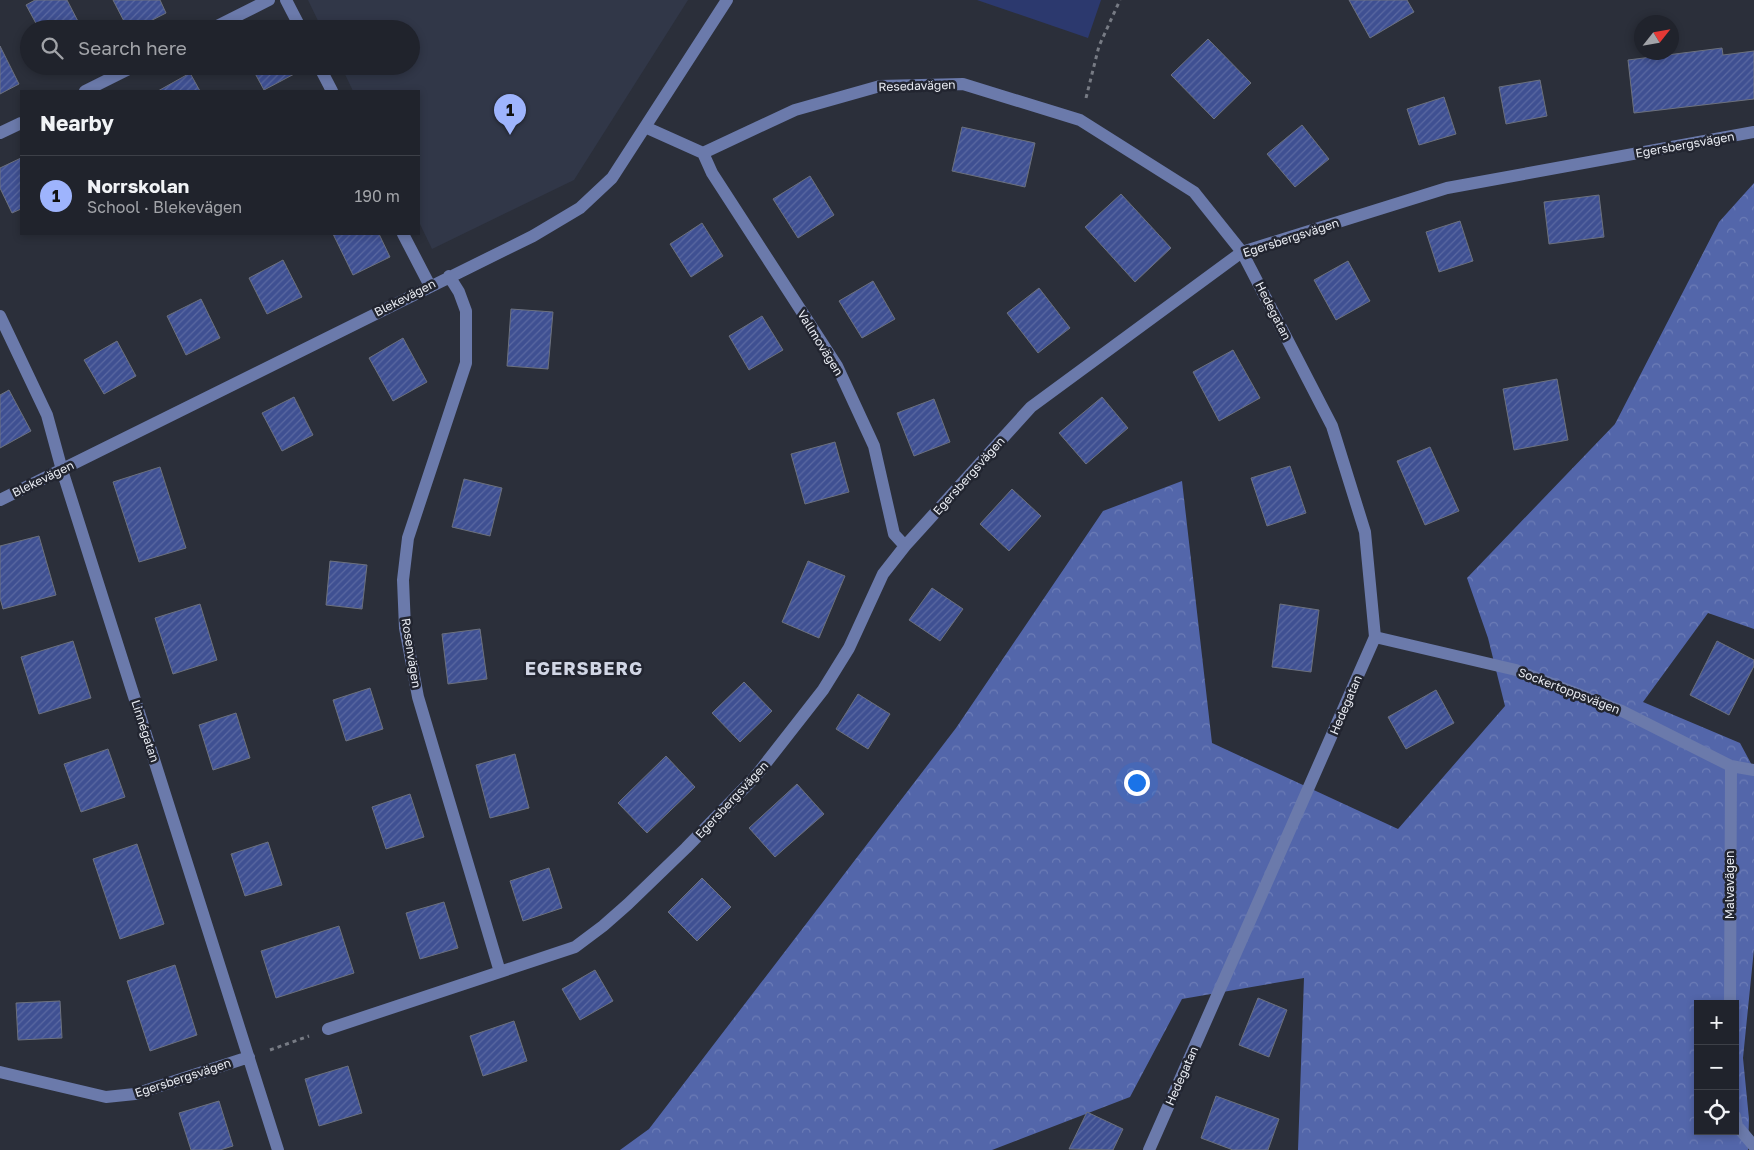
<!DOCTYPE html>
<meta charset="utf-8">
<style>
body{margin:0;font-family:"Golos Text",sans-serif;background:#282b34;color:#f1f3f6}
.controls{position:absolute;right:15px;bottom:15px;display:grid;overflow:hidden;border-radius:0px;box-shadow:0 2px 8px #0003}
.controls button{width:45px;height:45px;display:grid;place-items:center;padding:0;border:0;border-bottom:1px solid #3d4048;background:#20232c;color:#f1f3f6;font:25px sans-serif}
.compass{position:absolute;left:1634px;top:15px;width:45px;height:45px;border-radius:50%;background:#20232c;box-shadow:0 2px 8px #0003;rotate:59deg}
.you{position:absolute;left:1136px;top:782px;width:18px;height:18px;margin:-12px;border:4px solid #fff;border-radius:50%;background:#1a73e8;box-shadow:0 0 0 8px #1a73e833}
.badge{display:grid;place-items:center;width:32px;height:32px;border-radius:50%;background:#9eb4fd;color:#111;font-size:16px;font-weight:700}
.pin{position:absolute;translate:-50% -41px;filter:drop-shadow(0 1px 2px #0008)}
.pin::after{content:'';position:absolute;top:26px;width:18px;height:15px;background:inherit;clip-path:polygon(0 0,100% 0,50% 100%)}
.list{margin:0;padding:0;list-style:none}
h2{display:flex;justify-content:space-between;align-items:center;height:65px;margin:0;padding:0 20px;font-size:21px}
h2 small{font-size:16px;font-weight:400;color:#a2a4a9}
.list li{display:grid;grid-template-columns:32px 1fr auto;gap:15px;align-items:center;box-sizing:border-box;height:80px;padding:0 20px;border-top:1px solid #3d4048}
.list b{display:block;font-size:19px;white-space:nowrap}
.list p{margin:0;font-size:16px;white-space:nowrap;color:#a2a4a9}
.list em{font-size:16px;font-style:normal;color:#a2a4a9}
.icon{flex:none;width:28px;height:28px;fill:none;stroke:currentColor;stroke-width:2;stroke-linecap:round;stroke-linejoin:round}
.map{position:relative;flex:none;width:1754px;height:1150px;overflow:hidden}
.search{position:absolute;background:#20232c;box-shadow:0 2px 8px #0003;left:20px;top:20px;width:400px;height:55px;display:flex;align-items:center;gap:12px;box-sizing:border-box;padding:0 18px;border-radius:28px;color:#a2a4a9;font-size:19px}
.panel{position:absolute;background:#20232c;box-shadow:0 2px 8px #0003;left:20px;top:90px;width:400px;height:145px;border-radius:0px}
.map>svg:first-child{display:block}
.built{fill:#313748}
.grass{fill:#2c396e}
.forest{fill:url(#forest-crowns);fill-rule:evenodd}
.building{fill:url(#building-hatch);stroke:#6c717e}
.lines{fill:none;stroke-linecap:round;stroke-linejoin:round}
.path{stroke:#777b84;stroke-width:3;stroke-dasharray:4 4;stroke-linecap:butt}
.minor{stroke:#6b7aab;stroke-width:12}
.labels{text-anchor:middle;stroke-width:5;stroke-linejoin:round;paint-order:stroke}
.street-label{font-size:12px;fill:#e9ecf3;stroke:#222530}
.district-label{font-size:18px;font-weight:bold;letter-spacing:1px;fill:#d1d6e5;stroke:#222530}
</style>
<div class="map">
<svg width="1754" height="1150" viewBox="0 0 1754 1150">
<defs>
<pattern id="forest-crowns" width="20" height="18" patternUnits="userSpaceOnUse" patternTransform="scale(1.25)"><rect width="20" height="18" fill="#5366aa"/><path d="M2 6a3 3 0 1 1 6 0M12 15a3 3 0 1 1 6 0" fill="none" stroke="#6c7cb6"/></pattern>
<pattern id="building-hatch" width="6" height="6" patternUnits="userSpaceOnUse" patternTransform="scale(1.25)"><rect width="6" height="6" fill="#3f5092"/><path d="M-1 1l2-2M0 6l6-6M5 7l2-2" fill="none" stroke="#5b69a2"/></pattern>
</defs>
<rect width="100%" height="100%" fill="#2b2f3a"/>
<!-- built -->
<path class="built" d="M 308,0 L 688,0 L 574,180 L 432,249 L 419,222 L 419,91 L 353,91 L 341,66 L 411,66 L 411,29 L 322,29 Z"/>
<!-- grass -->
<path class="grass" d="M 977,0 L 1101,0 L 1088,38 Z"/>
<!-- forest -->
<path class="forest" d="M 1754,183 L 1754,629 L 1708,613 L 1643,702 L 1740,743 L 1754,769 L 1754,949 L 1743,1058 L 1749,1119 L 1748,1150 L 1298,1150 L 1304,978 L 1182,999 L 1130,1097 L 992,1150 L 620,1150 L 649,1129 L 956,728 L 1103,511 L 1182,481 L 1212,743 L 1398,829 L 1505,706 L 1488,638 L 1467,578 L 1615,424 L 1719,222 ZM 1698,1004 L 1735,1004 L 1735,1131 L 1698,1131 Z"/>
<!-- building -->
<path class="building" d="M 35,0 L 67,0 L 82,29 L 39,29 L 26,5 Z
M 113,0 L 160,0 L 166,13 L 135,29 L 128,29 Z
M 1349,0 L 1407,0 L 1414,12 L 1370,38 Z
M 1208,39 L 1251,83 L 1214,119 L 1171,75 Z
M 0,46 L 19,84 L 0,94 Z
M 1722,48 L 1723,55 L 1754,51 L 1754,99 L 1634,113 L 1628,60 Z
M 251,66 L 295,66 L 298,72 L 264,90 Z
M 190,73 L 200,91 L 158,91 Z
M 1540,80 L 1547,116 L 1506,124 L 1499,87 Z
M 1444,97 L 1456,134 L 1419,145 L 1407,109 Z
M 1302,125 L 1329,159 L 1295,187 L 1267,154 Z
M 962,127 L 1035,143 L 1025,187 L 952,171 Z
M 21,158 L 21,209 L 12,213 L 0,188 L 0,168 Z
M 810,176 L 834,215 L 798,238 L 773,199 Z
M 1121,194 L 1171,248 L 1135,282 L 1085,227 Z
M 1599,195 L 1604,237 L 1549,244 L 1544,202 Z
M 1460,221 L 1473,261 L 1439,272 L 1426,232 Z
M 702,223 L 723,256 L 691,277 L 670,244 Z
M 333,234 L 379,234 L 390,257 L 353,275 Z
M 283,260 L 302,297 L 267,314 L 249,278 Z
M 1348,261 L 1370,301 L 1336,320 L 1314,280 Z
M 873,281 L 895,319 L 862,338 L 839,301 Z
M 1039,288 L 1070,328 L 1038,353 L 1007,313 Z
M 201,299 L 220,338 L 186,355 L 167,316 Z
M 511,309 L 553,312 L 548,369 L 507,366 Z
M 762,316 L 783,350 L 749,370 L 729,336 Z
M 403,338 L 427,382 L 393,401 L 369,358 Z
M 117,341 L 136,376 L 104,394 L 84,360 Z
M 1233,350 L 1260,398 L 1219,421 L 1193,372 Z
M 1557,379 L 1568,440 L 1514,450 L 1503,389 Z
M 9,390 L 31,431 L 0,448 L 0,395 Z
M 294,397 L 313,435 L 282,451 L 262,413 Z
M 1102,397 L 1128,428 L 1086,464 L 1059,433 Z
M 934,399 L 950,442 L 914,456 L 897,413 Z
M 835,442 L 849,492 L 805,504 L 791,454 Z
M 1430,447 L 1459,511 L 1425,525 L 1397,461 Z
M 1290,466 L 1306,513 L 1267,526 L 1251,478 Z
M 160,467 L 186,548 L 139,562 L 113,482 Z
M 464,479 L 502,488 L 490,536 L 452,527 Z
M 1012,489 L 1041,516 L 1009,551 L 980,524 Z
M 39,536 L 56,595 L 3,609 L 0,598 L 0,546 Z
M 330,561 L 367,565 L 362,609 L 326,605 Z
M 808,561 L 845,576 L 819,638 L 782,622 Z
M 932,588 L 963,609 L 940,641 L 909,620 Z
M 200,604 L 217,660 L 173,674 L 155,618 Z
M 1280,604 L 1319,610 L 1311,672 L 1272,667 Z
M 480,629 L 487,679 L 448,684 L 442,634 Z
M 73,641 L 91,698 L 39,714 L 21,657 Z
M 1717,641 L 1754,660 L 1754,666 L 1729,715 L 1690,695 Z
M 744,682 L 772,711 L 740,742 L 712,713 Z
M 370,688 L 383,729 L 346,741 L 333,700 Z
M 1436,690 L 1454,723 L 1406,749 L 1388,717 Z
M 858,694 L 890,714 L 868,749 L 836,729 Z
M 236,713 L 250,758 L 213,770 L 199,725 Z
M 108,749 L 125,797 L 81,812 L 64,764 Z
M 515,754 L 529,808 L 490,818 L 476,765 Z
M 666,756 L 695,787 L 647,833 L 618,803 Z
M 797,784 L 824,814 L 775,857 L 749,828 Z
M 410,794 L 424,837 L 386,849 L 372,807 Z
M 268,842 L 282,885 L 245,896 L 231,854 Z
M 137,844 L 164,924 L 120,939 L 93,859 Z
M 549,868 L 562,908 L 523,921 L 510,881 Z
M 702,878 L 731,907 L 697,941 L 668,912 Z
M 444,902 L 458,948 L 420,959 L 406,913 Z
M 339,926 L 354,973 L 276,998 L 261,951 Z
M 175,965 L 197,1035 L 150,1051 L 127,981 Z
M 595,970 L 613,1001 L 580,1020 L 562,989 Z
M 1258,998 L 1287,1010 L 1269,1057 L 1239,1045 Z
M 60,1001 L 62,1038 L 18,1040 L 16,1003 Z
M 514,1021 L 527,1061 L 483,1076 L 470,1036 Z
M 348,1066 L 362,1113 L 319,1126 L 305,1079 Z
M 1216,1096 L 1279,1119 L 1268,1150 L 1233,1150 L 1201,1138 Z
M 219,1101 L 233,1146 L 220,1150 L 191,1150 L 179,1113 Z
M 1087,1112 L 1123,1129 L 1113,1150 L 1069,1149 Z"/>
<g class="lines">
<!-- path -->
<path class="path" d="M 1086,98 L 1099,46 L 1120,0
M 270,1050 L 309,1036"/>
<!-- minor -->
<path class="minor" d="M 286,0 L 301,29
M 211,29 L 269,0
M 319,66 L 332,91
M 85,91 L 135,66
M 645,127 L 703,153 L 795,110 L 880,86 L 963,84 L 1080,120 L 1194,192 L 1242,252 L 1332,426 L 1365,532 L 1375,637 L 1149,1150
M 0,133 L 21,123
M 703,153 L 712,173 L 837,366 L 874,446 L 894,534 L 905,546
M 403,234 L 430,286
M 449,276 L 459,292 L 466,311 L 466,363 L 408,538 L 403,580 L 405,628 L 418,697 L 500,972
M 0,316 L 47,415 L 62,470 L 278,1150
M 0,500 L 533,236 L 580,208 L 612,178 L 727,0
M 1375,637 L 1516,670 L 1622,711 L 1731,766 L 1754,770
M 1730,1004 L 1731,766
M 328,1029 L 575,947 L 603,926 L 628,904 L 686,848 L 755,777 L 823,690 L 849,648 L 883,574 L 905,546 L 1031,407 L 1242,252 L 1447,188 L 1754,132
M 0,1072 L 106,1097 L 135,1094 L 249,1057
M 1735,1116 L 1737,1126 L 1754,1146"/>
</g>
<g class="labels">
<!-- street labels -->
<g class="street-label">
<text transform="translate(917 86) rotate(-2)" y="4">Resedavägen</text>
<text transform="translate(1685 145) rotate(-10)" y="4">Egersbergsvägen</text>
<text transform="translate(1291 238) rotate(-18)" y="4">Egersbergsvägen</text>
<text transform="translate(405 298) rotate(-27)" y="4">Blekevägen</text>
<text transform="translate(1273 311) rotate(63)" y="4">Hedegatan</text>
<text transform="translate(820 343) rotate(58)" y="4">Vallmovägen</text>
<text transform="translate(969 476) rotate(-48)" y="4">Egersbergsvägen</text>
<text transform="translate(43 479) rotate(-26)" y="4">Blekevägen</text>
<text transform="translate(411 653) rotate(81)" y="4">Rosenvägen</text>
<text transform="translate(1569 691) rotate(21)" y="4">Sockertoppsvägen</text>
<text transform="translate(1346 705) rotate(-67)" y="4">Hedegatan</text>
<text transform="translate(145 731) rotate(72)" y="4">Linnégatan</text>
<text transform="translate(732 800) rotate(-47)" y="4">Egersbergsvägen</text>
<text transform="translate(1730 885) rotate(-90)" y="4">Malvavägen</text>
<text transform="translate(1182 1076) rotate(-66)" y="4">Hedegatan</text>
<text transform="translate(183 1078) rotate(-18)" y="4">Egersbergsvägen</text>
</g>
<!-- district labels -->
<g class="district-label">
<text x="584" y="675">EGERSBERG</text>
</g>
</g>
</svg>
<div class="controls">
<button>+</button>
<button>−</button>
<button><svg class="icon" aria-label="locate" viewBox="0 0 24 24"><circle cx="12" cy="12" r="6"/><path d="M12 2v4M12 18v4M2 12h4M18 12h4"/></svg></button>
</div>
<svg class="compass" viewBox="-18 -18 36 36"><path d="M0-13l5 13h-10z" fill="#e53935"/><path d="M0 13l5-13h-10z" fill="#a2a4a9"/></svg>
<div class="you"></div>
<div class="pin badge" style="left:510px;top:135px">1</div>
<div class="search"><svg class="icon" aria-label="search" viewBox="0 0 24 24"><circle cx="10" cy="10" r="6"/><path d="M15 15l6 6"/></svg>Search here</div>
<section class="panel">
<h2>Nearby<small></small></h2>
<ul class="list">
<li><span class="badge">1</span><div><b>Norrskolan</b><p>School · Blekevägen</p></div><em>190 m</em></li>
</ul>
</section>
</div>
